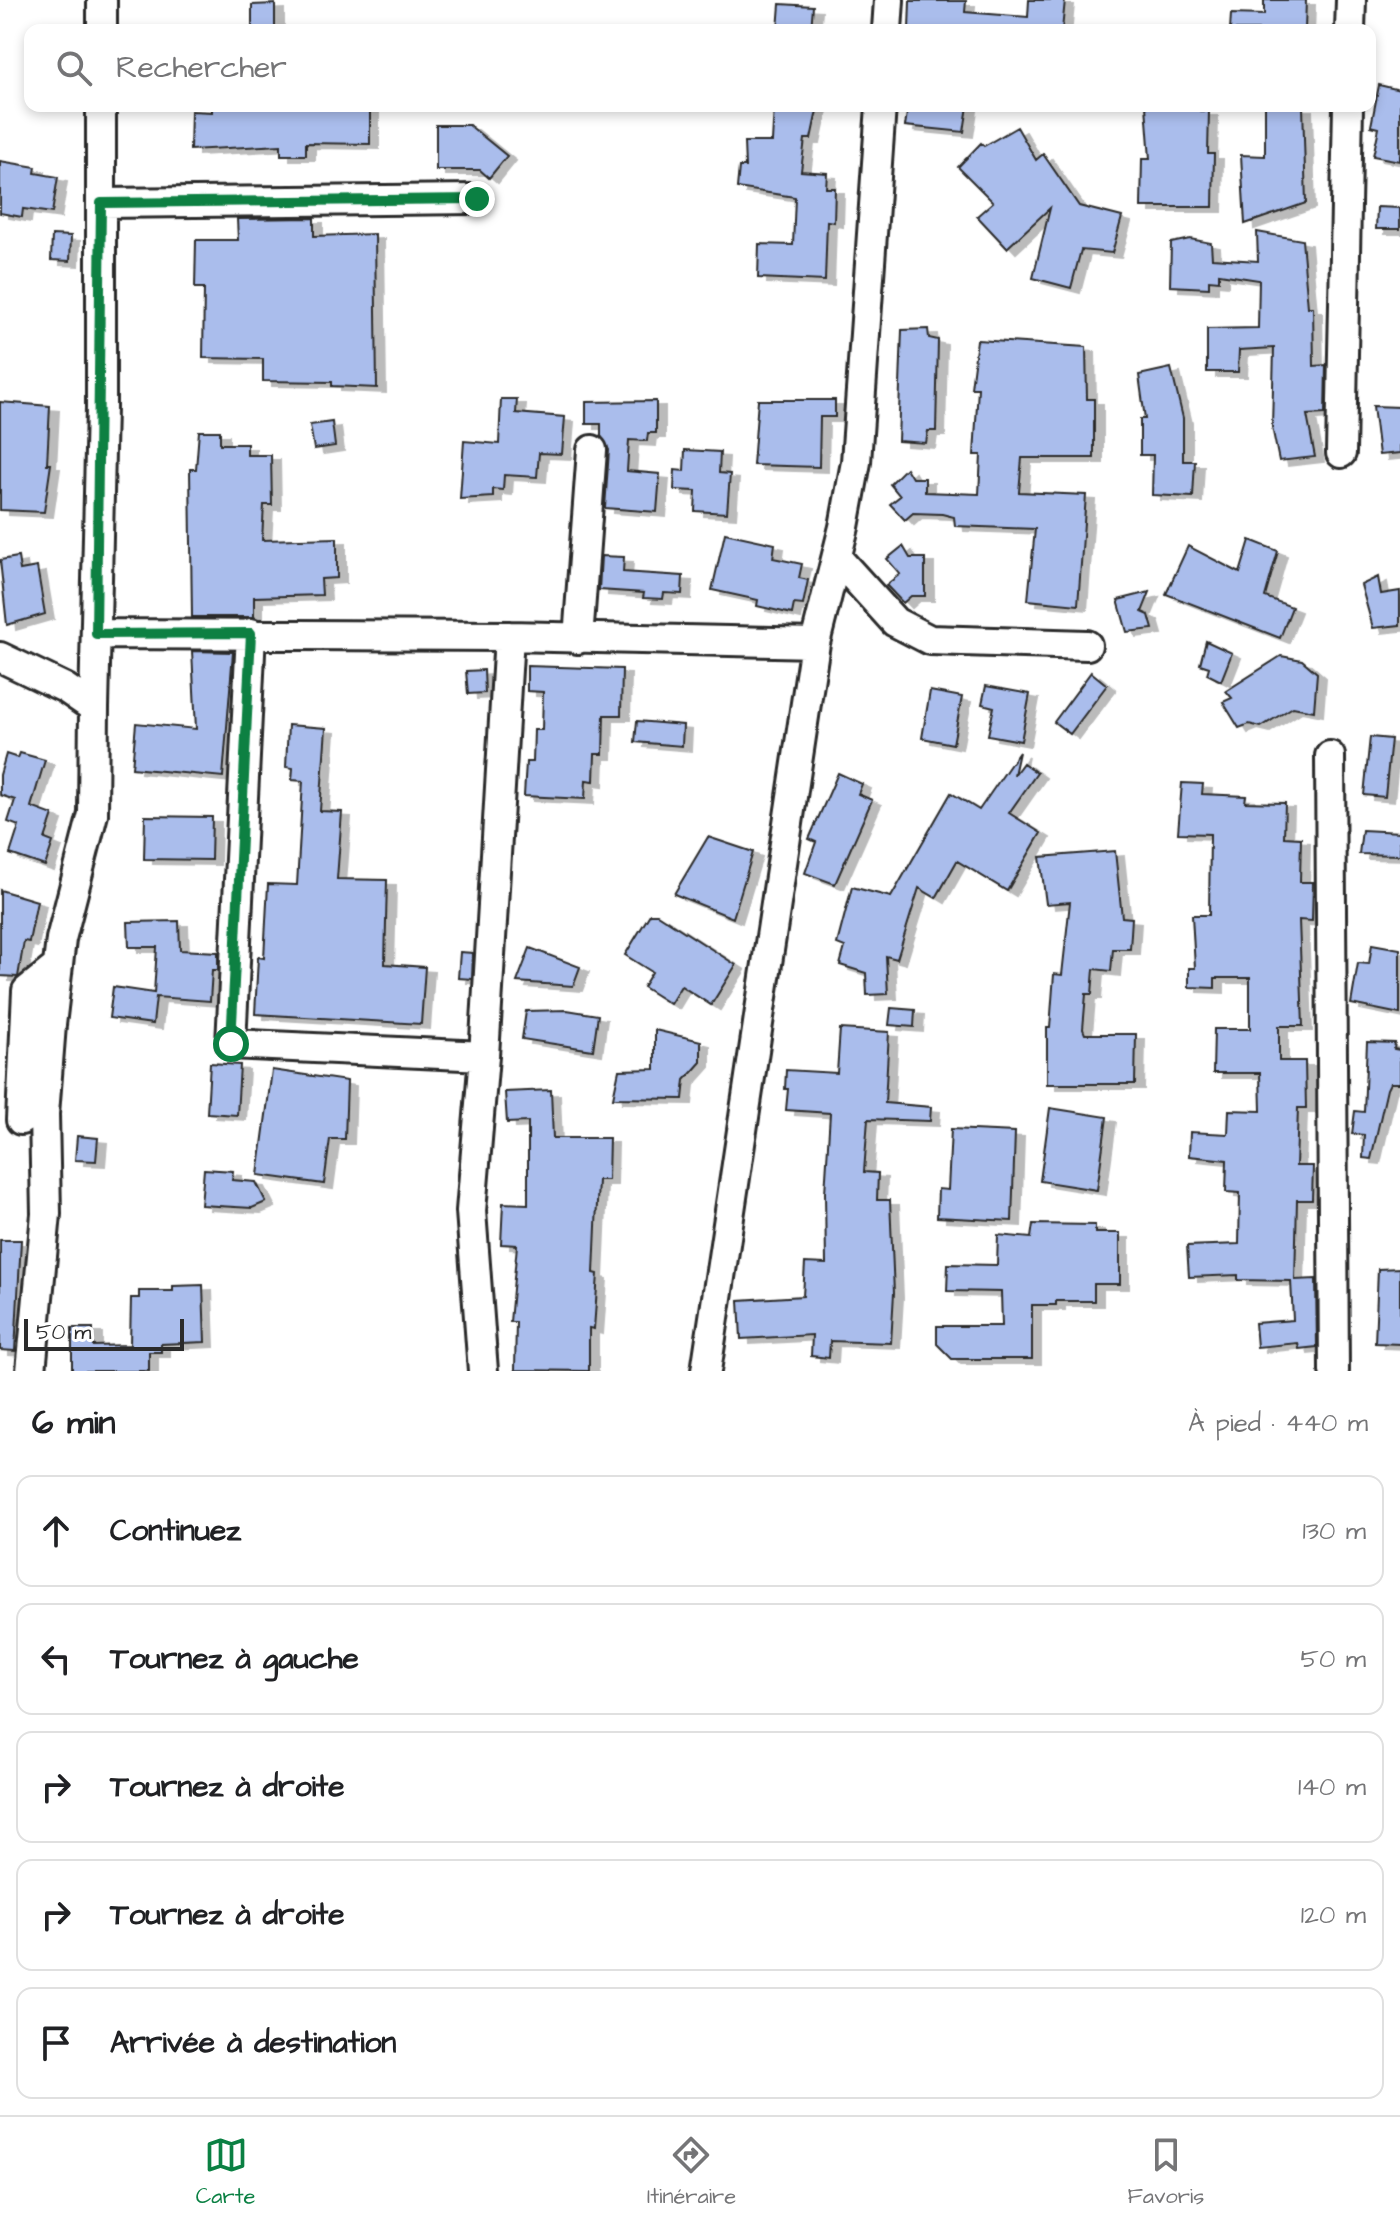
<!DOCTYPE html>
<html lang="fr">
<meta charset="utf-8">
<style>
body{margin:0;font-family:"Architects Daughter",sans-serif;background:#f6f6f6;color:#202124}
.scale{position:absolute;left:24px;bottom:20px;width:160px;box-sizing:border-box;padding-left:8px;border:4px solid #2b2b2b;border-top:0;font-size:22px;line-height:28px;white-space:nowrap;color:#2b2b2b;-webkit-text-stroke:6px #fff;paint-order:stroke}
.stop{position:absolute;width:24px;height:24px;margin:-18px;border:6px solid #0b8043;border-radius:50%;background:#fff}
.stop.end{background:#0b8043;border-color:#fff;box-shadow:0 2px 8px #0008}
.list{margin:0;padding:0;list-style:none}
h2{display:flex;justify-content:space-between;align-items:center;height:104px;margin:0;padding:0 32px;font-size:34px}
h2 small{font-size:26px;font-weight:400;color:#757577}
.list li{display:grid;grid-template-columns:52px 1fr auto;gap:24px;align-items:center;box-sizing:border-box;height:112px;margin:0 16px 16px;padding:0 16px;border:2px solid #e0e0e0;border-radius:16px}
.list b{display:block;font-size:30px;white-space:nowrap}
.list em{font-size:26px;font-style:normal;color:#757577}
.icon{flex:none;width:44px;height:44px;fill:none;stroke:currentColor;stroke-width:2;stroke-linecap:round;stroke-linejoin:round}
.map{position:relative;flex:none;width:1400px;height:1371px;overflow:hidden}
.search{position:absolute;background:#fff;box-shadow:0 4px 12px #0003;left:24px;right:24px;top:24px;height:88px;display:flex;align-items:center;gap:20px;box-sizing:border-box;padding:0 28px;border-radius:16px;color:#757577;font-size:30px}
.sheet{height:744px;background:#fff}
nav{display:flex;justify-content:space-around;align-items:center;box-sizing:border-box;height:112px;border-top:2px solid #e0e0e0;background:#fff;font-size:22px;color:#757577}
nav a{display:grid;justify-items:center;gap:4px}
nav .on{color:#0b8043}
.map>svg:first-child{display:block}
.building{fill:#aabdec;stroke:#2b2b2b;stroke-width:2;filter:url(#shadow)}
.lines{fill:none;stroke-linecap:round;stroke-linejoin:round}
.minor-casing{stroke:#2b2b2b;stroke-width:34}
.minor{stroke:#fff;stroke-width:28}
.route{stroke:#0b8043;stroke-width:10}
</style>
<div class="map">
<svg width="1400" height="1371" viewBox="0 0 1400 1371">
<defs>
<filter id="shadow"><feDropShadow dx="9" dy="5" stdDeviation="0" flood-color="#0004"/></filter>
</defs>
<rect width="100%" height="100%" fill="#fff"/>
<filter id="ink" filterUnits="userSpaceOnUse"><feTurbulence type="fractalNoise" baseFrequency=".0125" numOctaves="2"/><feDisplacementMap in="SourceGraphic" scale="16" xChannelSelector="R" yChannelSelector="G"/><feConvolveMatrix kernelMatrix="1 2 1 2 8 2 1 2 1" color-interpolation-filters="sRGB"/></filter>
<g filter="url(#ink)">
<!-- building -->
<path class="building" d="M 1029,0 L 1065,0 L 1062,30 L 909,30 L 910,1 L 966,1 L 965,12 L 1028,17 Z
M 1264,0 L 1306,0 L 1305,30 L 1230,30 L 1231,14 L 1264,15 Z
M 275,4 L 275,29 L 252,29 L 252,5 Z
M 780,4 L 813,6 L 811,30 L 778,30 Z
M 1379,85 L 1400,90 L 1400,161 L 1373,156 L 1379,128 L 1371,126 Z
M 212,106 L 370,106 L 370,144 L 306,143 L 306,155 L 281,155 L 281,145 L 190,150 L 191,111 L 212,112 Z
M 774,106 L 818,106 L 811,139 L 805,139 L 801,171 L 827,173 L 826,188 L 835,188 L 834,222 L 827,221 L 825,281 L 758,278 L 759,244 L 793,245 L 795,197 L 737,188 L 739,167 L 745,167 L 744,142 L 772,142 Z
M 908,106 L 968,106 L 964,132 L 905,126 Z
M 1146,106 L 1200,106 L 1200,111 L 1209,111 L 1208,154 L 1214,154 L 1213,207 L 1141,207 L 1142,159 L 1150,159 Z
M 1265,106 L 1303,106 L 1306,203 L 1245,224 L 1241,155 L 1265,156 Z
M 436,125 L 469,125 L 507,156 L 489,178 L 480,170 L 436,170 Z
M 1017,127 L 1036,160 L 1043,154 L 1079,206 L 1122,217 L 1112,253 L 1081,250 L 1071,288 L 1033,278 L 1050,208 L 1007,248 L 977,216 L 993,202 L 958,167 L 981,143 L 984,146 Z
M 0,161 L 36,167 L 35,173 L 58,177 L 52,213 L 23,209 L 22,217 L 0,213 Z
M 1377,207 L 1400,208 L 1400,229 L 1376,229 Z
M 314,218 L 314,236 L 375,234 L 377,388 L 332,386 L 332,382 L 263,381 L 263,359 L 203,358 L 204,288 L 195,288 L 196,240 L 238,240 L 237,219 Z
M 1257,232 L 1302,240 L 1308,307 L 1313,307 L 1314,366 L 1326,365 L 1325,414 L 1307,415 L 1315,457 L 1279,461 L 1272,427 L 1274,348 L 1239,350 L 1238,372 L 1207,372 L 1207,329 L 1258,328 L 1259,280 L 1219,274 L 1219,281 L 1209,280 L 1209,288 L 1170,286 L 1171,243 L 1190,239 L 1211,243 L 1212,258 L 1258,261 Z
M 52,235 L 71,236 L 70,261 L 51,260 Z
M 928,329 L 929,338 L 938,340 L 936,431 L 928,431 L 926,443 L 898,441 L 902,330 Z
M 977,340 L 1086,347 L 1087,399 L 1094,399 L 1094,458 L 1022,458 L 1019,492 L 1086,495 L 1078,605 L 1028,600 L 1035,529 L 955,526 L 954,517 L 942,514 L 913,513 L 905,520 L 890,504 L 900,496 L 890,484 L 906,468 L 912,478 L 925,478 L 925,492 L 979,494 L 981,455 L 974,455 L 978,388 L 971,388 Z
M 1171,368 L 1183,418 L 1183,461 L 1195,461 L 1193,497 L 1152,495 L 1153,455 L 1140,455 L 1140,419 L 1145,419 L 1139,375 Z
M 501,399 L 517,399 L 516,413 L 565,417 L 562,454 L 539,453 L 537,477 L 504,475 L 503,490 L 493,489 L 493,497 L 460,499 L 464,441 L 499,444 Z
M 758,400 L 835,400 L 835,417 L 820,417 L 819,467 L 753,465 Z
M 656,401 L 656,433 L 648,433 L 647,441 L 629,440 L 627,471 L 660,474 L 657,512 L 605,508 L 609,450 L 601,436 L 601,424 L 586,424 L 586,402 Z
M 0,402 L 50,406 L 47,464 L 51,464 L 44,512 L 0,510 Z
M 1373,406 L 1400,407 L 1400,453 L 1379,455 Z
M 332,422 L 335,446 L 314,449 L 310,425 Z
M 199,431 L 220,431 L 220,444 L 247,444 L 247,455 L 271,455 L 272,505 L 264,505 L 262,540 L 337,538 L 337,578 L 321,579 L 322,595 L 254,597 L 254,617 L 192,617 L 190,469 L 196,469 Z
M 685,450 L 720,452 L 719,473 L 730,474 L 727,513 L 695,511 L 696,491 L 674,490 L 675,470 L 684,471 Z
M 725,533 L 775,544 L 773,558 L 802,564 L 799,578 L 808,580 L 803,605 L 794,604 L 792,614 L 757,606 L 758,600 L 712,590 Z
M 1250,540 L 1278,551 L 1265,597 L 1292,607 L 1280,638 L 1166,594 L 1188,546 L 1240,573 Z
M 903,546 L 910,558 L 925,558 L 925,596 L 911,596 L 903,603 L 886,585 L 900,574 L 887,559 Z
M 601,556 L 624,557 L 623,572 L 683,576 L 682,594 L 664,593 L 663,599 L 643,598 L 644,593 L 599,590 Z
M 18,557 L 20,570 L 37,567 L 45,614 L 7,625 L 0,560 Z
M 1378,577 L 1381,594 L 1400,591 L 1400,625 L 1373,628 L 1361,585 Z
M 1150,592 L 1142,612 L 1149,615 L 1153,629 L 1127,632 L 1118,600 Z
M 1206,641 L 1232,653 L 1221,681 L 1207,674 L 1209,667 L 1200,664 Z
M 192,651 L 233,652 L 223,777 L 132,768 L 136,723 L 196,729 Z
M 1281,656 L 1302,660 L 1317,673 L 1314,711 L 1293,707 L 1261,727 L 1249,724 L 1239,728 L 1223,702 L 1232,698 L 1226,691 Z
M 527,666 L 622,669 L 621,715 L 604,715 L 603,754 L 595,754 L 594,781 L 586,780 L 585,799 L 524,796 L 526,762 L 533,762 L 534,730 L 542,730 L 543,692 L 527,691 Z
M 484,670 L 485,693 L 468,694 L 466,671 Z
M 1091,672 L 1107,685 L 1070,734 L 1054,722 Z
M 986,686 L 1030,694 L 1021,741 L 988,735 L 994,707 L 982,704 Z
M 930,691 L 962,697 L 953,744 L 922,738 Z
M 637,721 L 683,725 L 682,746 L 635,742 Z
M 288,725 L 326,728 L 320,811 L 342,812 L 337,879 L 387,880 L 385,964 L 425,967 L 421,1024 L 255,1014 L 258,957 L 264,958 L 268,884 L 297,885 L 303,781 L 292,780 L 293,768 L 286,767 Z
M 1370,737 L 1391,739 L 1385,797 L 1364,795 Z
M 1019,752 L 1014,775 L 1023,763 L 1037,773 L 1009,813 L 1041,833 L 1007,891 L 957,861 L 936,898 L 919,888 L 897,959 L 886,956 L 888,994 L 867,995 L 866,973 L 840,965 L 845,947 L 837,944 L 852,887 L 891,897 L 951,793 L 979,810 Z
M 20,753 L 45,760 L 31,807 L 53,815 L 45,839 L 53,842 L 45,866 L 10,854 L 19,826 L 8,822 L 15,800 L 0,795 L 0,775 L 6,754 L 18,758 Z
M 838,773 L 862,784 L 858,794 L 872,800 L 835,884 L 805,873 L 816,842 L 809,839 Z
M 1182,783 L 1203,784 L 1202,794 L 1246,796 L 1245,802 L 1285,803 L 1284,837 L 1301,838 L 1300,882 L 1313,882 L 1312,921 L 1299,920 L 1303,1026 L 1279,1026 L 1279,1061 L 1305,1061 L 1306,1108 L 1298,1108 L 1296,1166 L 1313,1166 L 1312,1200 L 1297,1200 L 1295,1280 L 1316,1279 L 1317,1347 L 1299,1349 L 1298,1343 L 1257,1347 L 1255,1323 L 1293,1320 L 1291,1281 L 1238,1280 L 1238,1275 L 1189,1277 L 1187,1246 L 1239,1244 L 1240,1193 L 1226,1192 L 1227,1160 L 1189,1156 L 1190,1132 L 1228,1134 L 1229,1110 L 1261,1111 L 1260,1073 L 1213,1073 L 1214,1029 L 1250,1029 L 1250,978 L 1215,978 L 1215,988 L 1189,987 L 1189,968 L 1195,968 L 1192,915 L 1209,915 L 1210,834 L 1178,833 Z
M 145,816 L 212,817 L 211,860 L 144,859 Z
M 1362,830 L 1400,832 L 1400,855 L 1359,854 Z
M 708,837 L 753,852 L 733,918 L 674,894 Z
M 1115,851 L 1122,917 L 1132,918 L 1130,949 L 1113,949 L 1111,971 L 1094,969 L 1092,994 L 1086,994 L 1083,1029 L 1085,1034 L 1136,1034 L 1135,1084 L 1047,1084 L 1047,1028 L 1050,1028 L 1054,974 L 1062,975 L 1070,902 L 1046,904 L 1040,857 Z
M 0,890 L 37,901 L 29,942 L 24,941 L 18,977 L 0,976 Z
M 650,914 L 657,914 L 736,965 L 711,1005 L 681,986 L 670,1004 L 643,987 L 652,972 L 625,955 Z
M 179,921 L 180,950 L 218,952 L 218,970 L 212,970 L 210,1001 L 156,997 L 153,1024 L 109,1018 L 113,987 L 154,993 L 157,947 L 129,947 L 128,922 Z
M 1372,944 L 1400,949 L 1400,1014 L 1351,1004 L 1358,963 L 1369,964 Z
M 530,948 L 580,967 L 573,986 L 517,982 Z
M 460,952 L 473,953 L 472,979 L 458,978 Z
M 891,1008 L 915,1010 L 914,1027 L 889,1025 Z
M 567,1010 L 598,1015 L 593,1050 L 522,1039 L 526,1011 Z
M 840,1029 L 889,1032 L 885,1103 L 931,1107 L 930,1121 L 868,1119 L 864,1172 L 878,1173 L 877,1200 L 890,1200 L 894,1293 L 891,1343 L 830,1341 L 829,1358 L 811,1356 L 812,1335 L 741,1339 L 739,1300 L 803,1296 L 805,1263 L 826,1264 L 825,1193 L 830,1113 L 786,1110 L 788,1089 L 785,1089 L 786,1070 L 837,1073 Z
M 655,1030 L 701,1041 L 701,1062 L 685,1080 L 683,1099 L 613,1098 L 619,1070 L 655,1069 Z
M 1367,1042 L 1395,1043 L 1394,1049 L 1400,1050 L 1400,1083 L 1390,1083 L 1387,1089 L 1371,1159 L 1363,1158 L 1364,1135 L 1352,1134 L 1355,1111 L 1364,1112 Z
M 210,1063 L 240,1065 L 237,1115 L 207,1113 Z
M 272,1070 L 347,1081 L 345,1139 L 330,1139 L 324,1184 L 258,1175 Z
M 551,1090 L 553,1138 L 609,1138 L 608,1180 L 598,1180 L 594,1273 L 598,1274 L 594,1329 L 589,1328 L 589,1371 L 515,1370 L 516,1322 L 510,1322 L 517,1245 L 501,1244 L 503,1203 L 528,1204 L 528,1122 L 507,1123 L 505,1092 Z
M 1050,1108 L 1107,1117 L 1097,1190 L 1040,1181 Z
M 951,1129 L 1015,1132 L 1012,1221 L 937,1217 L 938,1189 L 948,1190 Z
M 77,1136 L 98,1138 L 96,1161 L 75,1160 Z
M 204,1169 L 233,1171 L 232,1180 L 256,1182 L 266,1202 L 252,1208 L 201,1205 Z
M 1033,1224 L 1095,1225 L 1095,1233 L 1120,1233 L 1120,1284 L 1094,1284 L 1094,1301 L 1056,1301 L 1056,1305 L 1032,1305 L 1032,1359 L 952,1359 L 937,1344 L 937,1326 L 1002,1326 L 1001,1292 L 947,1291 L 948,1264 L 997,1265 L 998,1235 L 1031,1238 Z
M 0,1240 L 21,1240 L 15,1351 L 0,1350 Z
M 1400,1268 L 1400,1344 L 1375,1343 L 1378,1269 Z
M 203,1285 L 205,1342 L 161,1344 L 161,1352 L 149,1352 L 149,1371 L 72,1371 L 72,1328 L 93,1328 L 93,1346 L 130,1345 L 131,1298 L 139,1298 L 139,1291 L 173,1291 L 173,1286 Z"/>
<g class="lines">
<defs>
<path id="minor" d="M 102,30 L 102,0
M 887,30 L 889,0
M 1350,30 L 1351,0
M 101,203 L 477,199
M 1341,453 L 1348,106
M 837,558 L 895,622 L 930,640 L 1087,645
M 251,633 L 231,1044 L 484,1056
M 96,634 L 509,636 L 815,643
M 578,639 L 592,450
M 0,657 L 65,688 L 94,708 L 93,814 L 61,939 L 51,1025 L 44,1114 L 46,1214 L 31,1371
M 94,708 L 101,408 L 101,106
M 1330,756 L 1334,1371
M 21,1120 L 27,991 L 58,966
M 483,1371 L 471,1211 L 484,1056 L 509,636
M 706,1371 L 815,643 L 844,527 L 856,462 L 881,106"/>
</defs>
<!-- minor casing -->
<use href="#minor" class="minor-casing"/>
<!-- minor -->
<use href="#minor" class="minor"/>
</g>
</g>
<g class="lines" filter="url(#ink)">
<!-- route -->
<path class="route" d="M 231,1044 L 251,633 L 96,634 L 101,203 L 477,199"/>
</g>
</svg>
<div class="scale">50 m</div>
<div class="stop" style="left:231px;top:1044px"></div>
<div class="stop end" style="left:477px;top:199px"></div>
<div class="search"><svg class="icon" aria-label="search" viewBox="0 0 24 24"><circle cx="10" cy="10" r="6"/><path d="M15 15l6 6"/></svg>Rechercher</div>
</div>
<section class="sheet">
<h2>6 min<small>À pied · 440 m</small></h2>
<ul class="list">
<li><svg class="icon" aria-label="ahead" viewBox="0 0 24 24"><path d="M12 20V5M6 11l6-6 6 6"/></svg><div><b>Continuez</b></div><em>130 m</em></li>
<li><svg class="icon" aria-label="left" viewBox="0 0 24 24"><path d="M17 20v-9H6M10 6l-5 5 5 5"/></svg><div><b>Tournez à gauche</b></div><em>50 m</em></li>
<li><svg class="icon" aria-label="right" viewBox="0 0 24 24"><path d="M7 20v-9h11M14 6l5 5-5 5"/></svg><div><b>Tournez à droite</b></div><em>140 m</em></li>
<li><svg class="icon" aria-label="right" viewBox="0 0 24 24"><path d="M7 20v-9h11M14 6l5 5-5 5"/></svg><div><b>Tournez à droite</b></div><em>120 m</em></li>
<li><svg class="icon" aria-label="arrive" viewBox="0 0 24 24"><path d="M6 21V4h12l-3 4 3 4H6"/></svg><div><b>Arrivée à destination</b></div></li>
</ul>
</section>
<nav>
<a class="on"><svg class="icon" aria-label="map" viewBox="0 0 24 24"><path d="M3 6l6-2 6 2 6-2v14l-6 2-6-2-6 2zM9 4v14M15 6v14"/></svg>Carte</a>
<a><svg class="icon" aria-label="directions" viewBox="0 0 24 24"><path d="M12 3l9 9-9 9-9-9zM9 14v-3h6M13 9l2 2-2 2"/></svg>Itinéraire</a>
<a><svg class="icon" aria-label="saved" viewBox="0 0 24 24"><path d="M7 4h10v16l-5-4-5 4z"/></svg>Favoris</a>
</nav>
